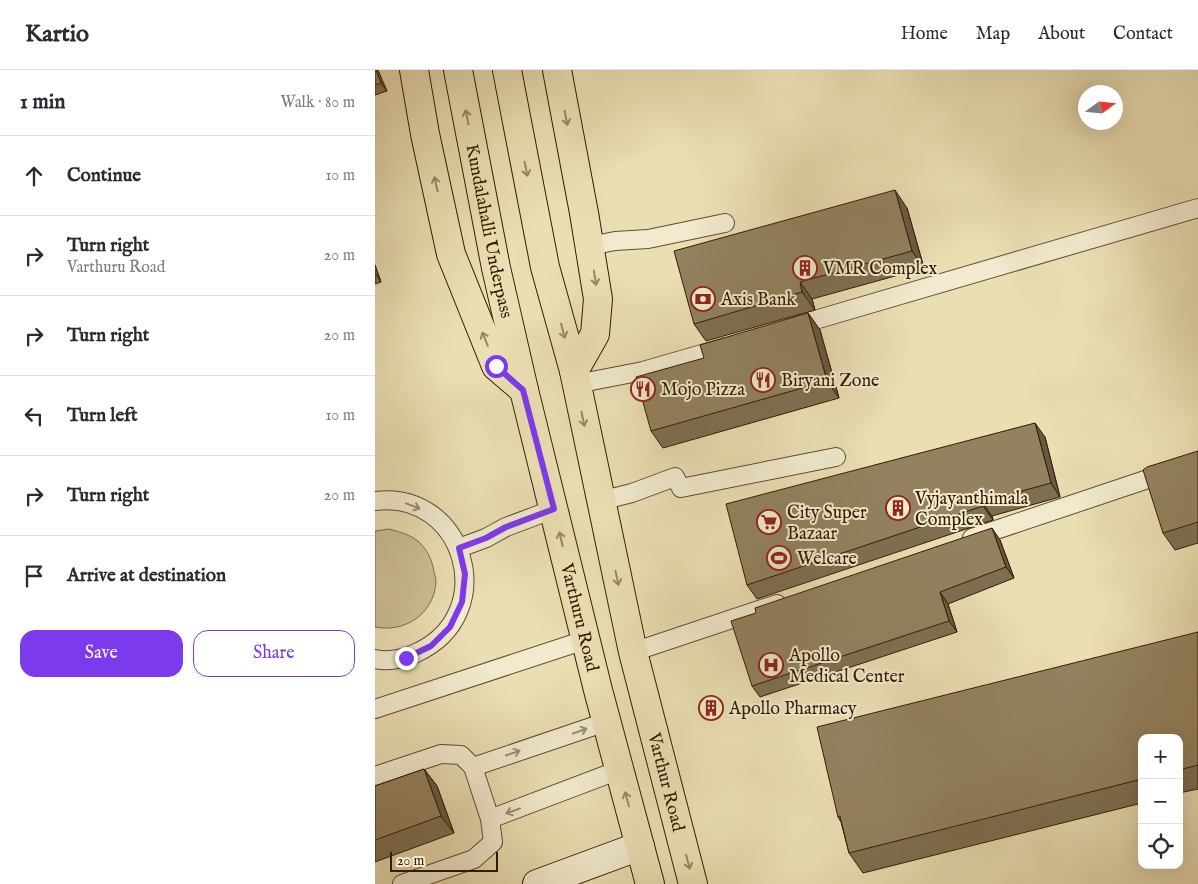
<!DOCTYPE html>
<meta charset="utf-8">
<style>
body{margin:0;font-family:"IM FELL English",serif;background:#f2f2f3;color:#2b2b33}
.controls{position:absolute;right:15px;bottom:15px;display:grid;overflow:hidden;border-radius:10px;box-shadow:0 5px 20px #0002}
.controls button{width:45px;height:45px;display:grid;place-items:center;padding:0;border:0;border-bottom:1px solid #e1e1e2;background:#fff;color:#2b2b33;font:25px sans-serif}
.compass{position:absolute;left:703px;top:15px;width:45px;height:45px;border-radius:50%;background:#fff;box-shadow:0 5px 20px #0002;rotate:75deg}
.scale{position:absolute;left:15px;bottom:12px;width:108px;box-sizing:border-box;padding-left:5px;border:2px solid #341c03;border-top:0;font-size:14px;line-height:18px;white-space:nowrap;color:#341c03;-webkit-text-stroke:4px #f1eace;paint-order:stroke}
.stop{position:absolute;width:15px;height:15px;margin:-11px;border:4px solid #7c3aed;border-radius:50%;background:#fff}
.stop.end{background:#7c3aed;border-color:#fff;box-shadow:0 1px 5px #0008}
.list{margin:0;padding:0;list-style:none}
h2{display:flex;justify-content:space-between;align-items:center;height:65px;margin:0;padding:0 20px;font-size:21px}
h2 small{font-size:16px;font-weight:400;color:#7c7c81}
.list li{display:grid;grid-template-columns:32px 1fr auto;gap:15px;align-items:center;box-sizing:border-box;height:80px;padding:0 20px;border-top:1px solid #e1e1e2}
.list b{display:block;font-size:19px;white-space:nowrap}
.list p{margin:0;font-size:16px;white-space:nowrap;color:#7c7c81}
.list em{font-size:16px;font-style:normal;color:#7c7c81}
.actions{display:flex;gap:10px;padding:15px 20px}
.actions a{flex:1;padding:11px 0;border:1px solid #7c3aed;border-radius:15px;text-align:center;font-size:18px;color:#7c3aed}
.actions .main{background:#7c3aed;color:#fff}
.icon{flex:none;width:28px;height:28px;fill:none;stroke:currentColor;stroke-width:2;stroke-linecap:round;stroke-linejoin:round}
.map{position:relative;flex:none;width:823px;height:814px;overflow:hidden}
header{display:flex;align-items:center;gap:30px;box-sizing:border-box;height:70px;padding:0 25px;background:#fff;border-bottom:1px solid #e1e1e2}
header strong{font-size:24px}
nav{display:flex;gap:28px;margin-inline-start:auto;font-size:18px}
main{display:flex}
aside{flex:1;background:#fff}
.map>svg:first-child{display:block}
.green{fill:#cbbd95;stroke:#806c4c}
.lines{fill:none;stroke-linecap:round;stroke-linejoin:round}
.lane-casing{stroke:#624c2f;stroke-width:20}
.secondary-casing{stroke:#341c03;stroke-width:30}
.primary-casing{stroke:#341c03;stroke-width:30}
.lane{stroke:#f1eace;stroke-width:18}
.secondary{stroke:#f1eace;stroke-width:28}
.primary{stroke:#eadeb3;stroke-width:28}
.wall{fill:#7e6f52;stroke:#341c03}
.shaded-wall{fill:#675a42;stroke:#341c03}
.building{fill:#93815f;stroke:#341c03}
.oneway{stroke:#988764}
.oneway2{stroke:#9c8d73}
.route{stroke:#7c3aed;stroke-width:6}
.labels{text-anchor:middle;stroke-width:4;stroke-linejoin:round;paint-order:stroke}
.street-label{font-size:18px;fill:#341c03;stroke:#f1eace}
.poi-label{font-size:18px;fill:#341c03;stroke:#f1eace;text-anchor:start}
</style>
<header>
<strong>Kartio</strong>
<nav><a>Home</a><a>Map</a><a>About</a><a>Contact</a></nav>
</header>
<main>
<aside>
<h2>1 min<small>Walk · 80 m</small></h2>
<ul class="list">
<li><svg class="icon" aria-label="ahead" viewBox="0 0 24 24"><path d="M12 20V5M6 11l6-6 6 6"/></svg><div><b>Continue</b></div><em>10 m</em></li>
<li><svg class="icon" aria-label="right" viewBox="0 0 24 24"><path d="M7 20v-9h11M14 6l5 5-5 5"/></svg><div><b>Turn right</b><p>Varthuru Road</p></div><em>20 m</em></li>
<li><svg class="icon" aria-label="right" viewBox="0 0 24 24"><path d="M7 20v-9h11M14 6l5 5-5 5"/></svg><div><b>Turn right</b></div><em>20 m</em></li>
<li><svg class="icon" aria-label="left" viewBox="0 0 24 24"><path d="M17 20v-9H6M10 6l-5 5 5 5"/></svg><div><b>Turn left</b></div><em>10 m</em></li>
<li><svg class="icon" aria-label="right" viewBox="0 0 24 24"><path d="M7 20v-9h11M14 6l5 5-5 5"/></svg><div><b>Turn right</b></div><em>20 m</em></li>
<li><svg class="icon" aria-label="arrive" viewBox="0 0 24 24"><path d="M6 21V4h12l-3 4 3 4H6"/></svg><div><b>Arrive at destination</b></div></li>
</ul>
<div class="actions"><a class="main">Save</a><a>Share</a></div>
</aside>
<div class="map">
<svg width="823" height="814" viewBox="0 0 823 814">
<rect width="100%" height="100%" fill="#eadeb3"/>
<filter id="stains"><feTurbulence type="fractalNoise" baseFrequency=".004" numOctaves="4"/><feColorMatrix values="0 0 0 0 .2 0 0 0 0 .09 0 0 0 0 .02 0 0 0 .5 -.17"/></filter>
<radialGradient id="worn" r=".72"><stop offset=".6" stop-color="#630" stop-opacity="0"/><stop offset="1" stop-color="#630" stop-opacity=".3"/></radialGradient>
<!-- green -->
<path class="green" d="M 14,459 C 25,462 37,465 45,473 C 52,480 56,488 58,497 C 59,502 61,508 61,512 C 59,544 30,563 0,557 L 0,461 Z"/>
<g class="lines">
<defs>
<path id="lane" d="M 215,176 L 240,171 L 273,169 L 350,153
M 416,257 L 823,138
M 201,314 L 268,301 L 351,277
M 0,431 C 89,419 127,544 41,583 C 30,589 12,592 0,589
M 225,431 L 257,423 L 300,407 L 306,418 L 461,387
M 597,468 L 776,408
M 84,478 L 111,468 L 131,457 L 179,439
M 258,582 L 402,534
M 0,639 L 210,570
M 98,697 L 231,652
M 0,706 L 66,684 L 86,685 L 98,697 L 115,749 L 118,772 L 99,789 L 27,814
M 115,749 L 244,700"/>
<path id="secondary" d="M 162,814 L 265,776"/>
<g id="primary">
<path d="M 39,0 L 50,64 L 76,184 L 121,296 L 149,320"/>
<path id="s1" d="M 83,0 L 121,198 L 149,320 L 223,620 L 275,814"/>
<path id="s2" d="M 132,0 L 170,197 L 199,301 L 258,582 L 318,814"/>
<path d="M 182,0 L 209,143 L 223,229 L 220,264 L 199,301"/>
</g>
</defs>
<!-- lane casing -->
<use href="#lane" class="lane-casing"/>
<!-- secondary casing -->
<use href="#secondary" class="secondary-casing"/>
<!-- primary casing -->
<use href="#primary" class="primary-casing"/>
<!-- lane -->
<use href="#lane" class="lane"/>
<!-- secondary -->
<use href="#secondary" class="secondary"/>
<!-- primary -->
<use href="#primary" class="primary"/>
</g>
<!-- wall -->
<path class="wall" d="M 0,0 L 12,21 L 0,25 Z
M 532,138 L 549,198 L 437,229 L 440,240 L 331,271 L 319,254 Z
M 0,195 L 6,212 L 0,214 Z
M 433,243 L 445,260 L 464,328 L 288,378 L 276,361 L 329,288 Z
M 670,367 L 685,427 L 617,446 L 618,450 L 382,529 L 372,515 Z
M 823,381 L 823,473 L 800,480 L 788,463 Z
M 625,470 L 639,508 L 573,534 L 582,562 L 385,627 L 377,616 Z
M 823,562 L 823,719 L 804,723 L 804,668 L 767,668 L 767,733 L 488,803 L 474,783 L 466,752 L 463,747 Z
M 49,699 L 62,716 L 79,763 L 0,792 L 0,716 Z"/>
<!-- shaded-wall -->
<path class="shaded-wall" d="M 1,0 L 3,0 L 12,21 L 6,13 Z
M 520,120 L 532,138 L 549,198 L 537,181 Z
M 0,195 L 6,212 L 0,203 Z
M 425,212 L 437,229 L 440,240 L 427,222 Z
M 433,243 L 445,260 L 464,328 L 452,311 Z
M 660,353 L 670,367 L 685,427 L 676,413 Z
M 607,432 L 617,446 L 618,450 L 608,436 Z
M 617,458 L 625,470 L 639,508 L 631,497 Z
M 565,522 L 573,534 L 582,562 L 574,551 Z
M 49,699 L 62,716 L 79,763 L 66,746 Z"/>
<!-- building -->
<path class="building" d="M 0,0 L 1,0 L 6,13 L 0,15 Z
M 520,120 L 537,181 L 425,212 L 427,222 L 319,254 L 299,181 Z
M 433,243 L 452,311 L 276,361 L 261,307 L 329,288 L 325,275 Z
M 660,353 L 676,413 L 607,432 L 608,436 L 372,515 L 351,434 Z
M 823,381 L 823,452 L 788,463 L 768,400 L 772,397 Z
M 617,458 L 631,497 L 565,522 L 574,551 L 377,616 L 356,551 L 381,543 L 380,538 Z
M 823,562 L 823,695 L 804,700 L 804,668 L 767,668 L 767,709 L 474,783 L 465,746 L 463,747 L 442,657 Z
M 49,699 L 66,746 L 0,770 L 0,716 Z"/>
<!-- one-way arrows -->
<defs><path id="oneway-shaft" d="M-6 0H5M1.5-3L5.5 0L1.5 3" fill="none" stroke-width="1.6" stroke-linecap="round" stroke-linejoin="round" transform="scale(1.25)"/></defs>
<g class="oneway">
<use href="#oneway-shaft" transform="translate(92 47) rotate(-101)"/>
<use href="#oneway-shaft" transform="translate(191 48) rotate(79)"/>
<use href="#oneway-shaft" transform="translate(151 99) rotate(79)"/>
<use href="#oneway-shaft" transform="translate(61 114) rotate(-102)"/>
<use href="#oneway-shaft" transform="translate(220 208) rotate(81)"/>
<use href="#oneway-shaft" transform="translate(188 261) rotate(75)"/>
<use href="#oneway-shaft" transform="translate(110 269) rotate(-112)"/>
<use href="#oneway-shaft" transform="translate(208 349) rotate(78)"/>
<use href="#oneway-shaft" transform="translate(186 469) rotate(-103)"/>
<use href="#oneway-shaft" transform="translate(242 508) rotate(78)"/>
<use href="#oneway-shaft" transform="translate(252 729) rotate(-105)"/>
<use href="#oneway-shaft" transform="translate(313 792) rotate(75)"/>
</g>
<g class="oneway2">
<use href="#oneway-shaft" transform="translate(38 436) rotate(21)"/>
<use href="#oneway-shaft" transform="translate(205 661) rotate(-19)"/>
<use href="#oneway-shaft" transform="translate(138 683) rotate(-19)"/>
<use href="#oneway-shaft" transform="translate(138 741) rotate(160)"/>
</g>
<g class="lines">
<!-- route -->
<path class="route" d="M 31,588 L 56,576 L 75,557 L 87,532 L 90,504 L 84,478 L 111,468 L 131,457 L 179,439 L 148,320 L 121,296"/>
</g>
<!-- icons -->
<defs>
<symbol id="building-ring" viewBox="-11 -11 22 22"><circle r="9.5" fill="#f1eace" stroke="#8f2418" stroke-width="1.5"/><path d="M-4-6H4V6H1V3H-1V6H-4ZM-2.5-4.3h1.7v1.8h-1.7ZM.8-4.3h1.7v1.8H.8ZM-2.5-1h1.7V.8h-1.7ZM.8-1h1.7V.8H.8Z" fill="#8f2418"/></symbol>
<symbol id="bank-ring" viewBox="-11 -11 22 22"><circle r="9.5" fill="#f1eace" stroke="#8f2418" stroke-width="1.5"/><path d="M-6-4H6V4H-6ZM0-2.3a2.3 2.3 0 1 0 0 4.6a2.3 2.3 0 1 0 0-4.6Z" fill="#8f2418"/></symbol>
<symbol id="restaurant-ring" viewBox="-11 -11 22 22"><circle r="9.5" fill="#f1eace" stroke="#8f2418" stroke-width="1.5"/><path d="M-5-6h1v4h1v-4h1v4h1v-4h1v5L-1.5 .5V6h-2V.5L-5-1ZM5-6V6H3V1.5H1.5Q1.5-4 5-6Z" fill="#8f2418"/></symbol>
<symbol id="supermarket-ring" viewBox="-11 -11 22 22"><circle r="9.5" fill="#f1eace" stroke="#8f2418" stroke-width="1.5"/><path d="M-6-5.5h2.5l.6 2H6L4.5 2H-2.5L-4.4-4H-6ZM-1.5 3.2a1.3 1.3 0 1 0 .1 0ZM3 3.2a1.3 1.3 0 1 0 .1 0Z" fill="#8f2418"/></symbol>
<symbol id="stadium-ring" viewBox="-11 -11 22 22"><circle r="9.5" fill="#f1eace" stroke="#8f2418" stroke-width="1.5"/><path d="M0-5a6.5 5 0 1 0 0 10a6.5 5 0 1 0 0-10ZM-3.5-1.8h7v3.6h-7Z" fill="#8f2418"/></symbol>
<symbol id="hospital-ring" viewBox="-11 -11 22 22"><circle r="9.5" fill="#f1eace" stroke="#8f2418" stroke-width="1.5"/><path d="M-5-5h3v3.5h4V-5h3V5h-3V1.5h-4V5h-3Z" fill="#8f2418"/></symbol>
</defs>
<g fill-rule="evenodd">
<use href="#building-ring" x="416" y="184" width="28" height="28"/>
<use href="#bank-ring" x="314" y="215" width="28" height="28"/>
<use href="#restaurant-ring" x="374" y="296" width="28" height="28"/>
<use href="#restaurant-ring" x="254" y="305" width="28" height="28"/>
<use href="#building-ring" x="509" y="424" width="28" height="28"/>
<use href="#supermarket-ring" x="380" y="438" width="28" height="28"/>
<use href="#stadium-ring" x="390" y="474" width="28" height="28"/>
<use href="#hospital-ring" x="382" y="581" width="28" height="28"/>
<use href="#building-ring" x="322" y="624" width="28" height="28"/>
</g>
<g class="labels">
<!-- street labels -->
<g class="street-label">
<text dy="6" stroke="none"><textPath href="#s1" startOffset="164">Kundalahalli Underpass</textPath></text>
<text dy="6" stroke="none"><textPath href="#s1" startOffset="561">Varthuru Road</textPath></text>
<text dy="6" stroke="none"><textPath href="#s2" startOffset="730">Varthur Road</textPath></text>
</g>
<!-- poi labels -->
<g class="poi-label">
<text x="448" y="204">VMR Complex</text>
<text x="346" y="235">Axis Bank</text>
<text x="406" y="316">Biryani Zone</text>
<text x="286" y="325">Mojo Pizza</text>
<text x="540" y="434">Vyjayanthimala<tspan x="540" dy="21">Complex</tspan></text>
<text x="412" y="448">City Super<tspan x="412" dy="21">Bazaar</tspan></text>
<text x="422" y="494">Welcare</text>
<text x="414" y="591">Apollo<tspan x="414" dy="21">Medical Center</tspan></text>
<text x="354" y="644">Apollo Pharmacy</text>
</g>
</g>
<rect width="100%" height="100%" filter="url(#stains)"/>
<rect width="100%" height="100%" fill="url(#worn)"/>
</svg>
<div class="controls">
<button>+</button>
<button>−</button>
<button><svg class="icon" aria-label="locate" viewBox="0 0 24 24"><circle cx="12" cy="12" r="6"/><path d="M12 2v4M12 18v4M2 12h4M18 12h4"/></svg></button>
</div>
<svg class="compass" viewBox="-18 -18 36 36"><path d="M0-13l5 13h-10z" fill="#e53935"/><path d="M0 13l5-13h-10z" fill="#7c7c81"/></svg>
<div class="scale">20 m</div>
<div class="stop" style="left:121px;top:296px"></div>
<div class="stop end" style="left:31px;top:588px"></div>
</div>
</main>
